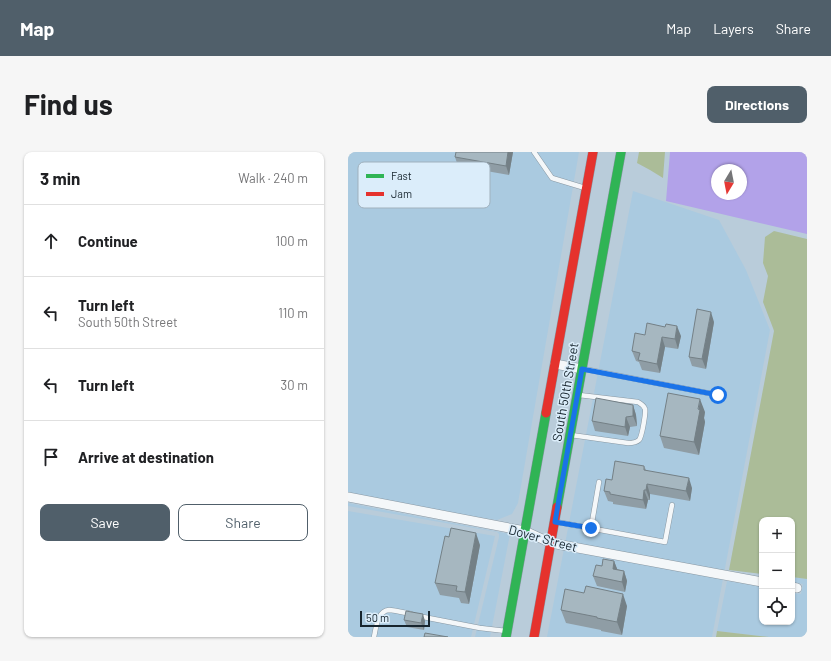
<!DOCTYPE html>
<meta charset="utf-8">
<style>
body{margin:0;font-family:Barlow,sans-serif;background:#f6f6f6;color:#202124}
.controls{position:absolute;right:12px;bottom:12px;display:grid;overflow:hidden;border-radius:8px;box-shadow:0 1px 3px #0004}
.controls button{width:36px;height:36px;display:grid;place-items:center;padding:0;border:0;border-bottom:1px solid #e0e0e0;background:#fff;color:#202124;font:20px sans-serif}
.compass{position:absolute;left:363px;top:12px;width:36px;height:36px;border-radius:50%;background:#fff;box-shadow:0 1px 3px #0004;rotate:190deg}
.scale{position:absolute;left:12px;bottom:10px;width:70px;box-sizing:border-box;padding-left:4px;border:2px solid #17252e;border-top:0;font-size:11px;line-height:14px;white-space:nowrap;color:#17252e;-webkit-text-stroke:3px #dbedfa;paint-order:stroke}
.stop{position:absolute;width:12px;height:12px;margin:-9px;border:3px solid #1a73e8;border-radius:50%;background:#fff}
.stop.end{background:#1a73e8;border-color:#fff;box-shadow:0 1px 4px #0008}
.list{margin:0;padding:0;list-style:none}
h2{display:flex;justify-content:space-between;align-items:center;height:52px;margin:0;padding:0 16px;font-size:17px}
h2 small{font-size:13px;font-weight:400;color:#757577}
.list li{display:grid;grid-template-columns:26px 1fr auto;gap:12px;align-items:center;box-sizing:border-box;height:72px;padding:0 16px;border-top:1px solid #e0e0e0}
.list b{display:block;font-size:15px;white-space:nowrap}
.list p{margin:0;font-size:13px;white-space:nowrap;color:#757577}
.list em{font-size:13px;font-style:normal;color:#757577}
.actions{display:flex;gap:8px;padding:12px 16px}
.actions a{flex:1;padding:9px 0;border:1px solid #505f6a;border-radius:8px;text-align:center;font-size:14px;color:#505f6a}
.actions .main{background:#505f6a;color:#fff}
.icon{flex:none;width:22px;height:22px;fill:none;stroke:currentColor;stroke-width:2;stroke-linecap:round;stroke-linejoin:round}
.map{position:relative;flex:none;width:459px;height:485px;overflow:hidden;border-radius:8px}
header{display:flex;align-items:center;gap:24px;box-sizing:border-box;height:56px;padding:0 20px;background:#505f6a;color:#fff}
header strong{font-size:19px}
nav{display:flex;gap:22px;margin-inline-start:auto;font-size:14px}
.intro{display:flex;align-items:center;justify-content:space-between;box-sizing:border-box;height:96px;padding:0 24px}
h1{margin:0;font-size:28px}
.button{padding:10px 18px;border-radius:8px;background:#505f6a;color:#fff;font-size:14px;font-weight:700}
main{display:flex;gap:24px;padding:0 24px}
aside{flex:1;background:#fff;border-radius:8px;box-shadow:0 1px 3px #0004}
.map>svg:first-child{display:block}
.built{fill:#aacae0}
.green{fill:#abbc98}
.water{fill:#b2a2e9;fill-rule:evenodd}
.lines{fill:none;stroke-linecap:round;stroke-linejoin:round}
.lane-casing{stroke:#8998a3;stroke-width:5.5}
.street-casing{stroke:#8998a3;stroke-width:10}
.fast-casing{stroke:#8998a3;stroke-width:10}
.jam-casing{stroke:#8998a3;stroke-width:10}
.lane{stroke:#f4f7f9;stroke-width:4.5}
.street{stroke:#f4f7f9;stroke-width:9}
.fast{stroke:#30b455;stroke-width:9}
.jam{stroke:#e5322d;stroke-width:9}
.wall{fill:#8f9da5}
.shaded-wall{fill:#748086}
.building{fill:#a6b7c0;stroke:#748086}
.route{stroke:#1a73e8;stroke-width:5}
.labels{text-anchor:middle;stroke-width:3;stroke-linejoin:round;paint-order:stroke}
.street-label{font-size:13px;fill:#17252e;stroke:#dbedfa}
.key{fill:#dbedfa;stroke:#a0b1bd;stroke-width:1}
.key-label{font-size:11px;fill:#17252e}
</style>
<header>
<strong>Map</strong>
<nav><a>Map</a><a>Layers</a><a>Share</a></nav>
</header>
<div class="intro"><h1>Find us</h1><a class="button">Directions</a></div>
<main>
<aside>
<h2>3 min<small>Walk · 240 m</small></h2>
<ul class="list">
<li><svg class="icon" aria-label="ahead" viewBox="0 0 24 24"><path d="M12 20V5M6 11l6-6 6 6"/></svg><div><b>Continue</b></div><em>100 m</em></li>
<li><svg class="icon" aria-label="left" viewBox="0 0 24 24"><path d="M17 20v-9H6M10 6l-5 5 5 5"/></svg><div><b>Turn left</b><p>South 50th Street</p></div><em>110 m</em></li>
<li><svg class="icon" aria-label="left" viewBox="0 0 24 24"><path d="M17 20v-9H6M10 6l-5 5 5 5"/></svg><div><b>Turn left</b></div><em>30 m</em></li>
<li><svg class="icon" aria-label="arrive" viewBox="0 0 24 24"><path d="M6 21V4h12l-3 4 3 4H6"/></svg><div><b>Arrive at destination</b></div></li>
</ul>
<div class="actions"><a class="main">Save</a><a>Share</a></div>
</aside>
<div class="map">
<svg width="459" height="485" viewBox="0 0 459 485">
<rect width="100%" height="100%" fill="#b9ccda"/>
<!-- built -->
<path class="built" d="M 0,0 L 231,0 L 170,351 L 164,362 L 149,368 L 0,345 Z
M 285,39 L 371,68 L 398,118 L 422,178 L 364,485 L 199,485 Z
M 0,351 L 162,382 L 142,485 L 127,485 L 151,385 L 151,382 L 149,380 L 0,354 Z
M 0,359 L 147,384 L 123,485 L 0,485 Z
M 444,425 L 459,427 L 459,485 L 421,485 L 369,479 L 379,429 L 414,435 L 414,470 L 444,470 L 444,441 L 453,442 L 455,432 L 444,430 Z"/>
<!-- green -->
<path class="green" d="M 291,0 L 317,0 L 315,26 L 302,18 L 289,11 Z
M 426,79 L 459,87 L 459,427 L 444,425 L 444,368 L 414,368 L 414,422 L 381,418 L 426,179 L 425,176 L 415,150 L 420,124 L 415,111 L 417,85 Z
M 369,479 L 421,485 L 368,485 Z"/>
<!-- water -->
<path class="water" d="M 322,0 L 459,0 L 459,82 L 318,49 ZM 369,18 L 393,18 L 393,42 L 369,42 Z"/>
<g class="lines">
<defs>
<path id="lane" d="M 186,0 L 204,26 L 237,36
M 236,217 L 370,243
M 223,283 L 280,291 C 284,291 288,291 291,288 C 294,285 298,260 297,257 C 296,253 293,252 290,250 L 231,243
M 209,370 L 317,390 L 324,353
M 243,376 L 251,330
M 70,464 L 132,476 L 158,479
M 26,485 C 28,476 29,459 41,458 C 46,458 58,461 63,462"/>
<path id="street" d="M 207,212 L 234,217
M 0,345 L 177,379 L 203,391 L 414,430
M 444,435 L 449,436"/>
<path id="fast" d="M 209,355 L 273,0
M 158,485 L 198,261"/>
<path id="jam" d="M 198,261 L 245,0
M 186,485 L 209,355"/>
</defs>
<!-- lane casing -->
<use href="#lane" class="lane-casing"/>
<!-- street casing -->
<use href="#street" class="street-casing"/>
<!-- fast casing -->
<use href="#fast" class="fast-casing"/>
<!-- jam casing -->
<use href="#jam" class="jam-casing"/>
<!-- lane -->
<use href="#lane" class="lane"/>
<!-- street -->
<use href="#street" class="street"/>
<!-- fast -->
<use href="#fast" class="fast"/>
<!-- jam -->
<use href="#jam" class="jam"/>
</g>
<!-- wall -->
<path class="wall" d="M 165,0 L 161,23 L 110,14 L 107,5 Z
M 366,170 L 358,217 L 344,214 L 341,205 Z
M 297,183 L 333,184 L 330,197 L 317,195 L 312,221 L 294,218 L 291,210 L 288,209 L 284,199 Z
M 285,253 L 288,263 L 289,274 L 282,275 L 280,284 L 247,279 L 244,269 Z
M 357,260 L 356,266 L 357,270 L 351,303 L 316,296 L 312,284 Z
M 296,314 L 298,318 L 344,336 L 342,349 L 302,342 L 302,348 L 300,348 L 298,357 L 265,352 L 265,350 L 260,349 L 256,339 L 264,328 Z
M 132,393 L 121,452 L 113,451 L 111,446 L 92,443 L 87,431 Z
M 266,409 L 269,417 L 276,419 L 279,429 L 277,440 L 249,434 L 245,424 L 254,414 Z
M 279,454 L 274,483 L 253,479 L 253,478 L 218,471 L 213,458 Z
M 56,468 L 77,469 L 76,478 L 59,475 Z"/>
<!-- shaded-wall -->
<path class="shaded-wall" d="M 160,0 L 165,0 L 161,23 L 158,14 Z
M 363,160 L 366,170 L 358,217 L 354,207 Z
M 329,174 L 333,184 L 330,197 L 327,187 Z
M 314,185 L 317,195 L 312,221 L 309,212 Z
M 352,247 L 357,260 L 356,266 L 357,270 L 351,303 L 346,290 Z
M 285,253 L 288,263 L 289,274 L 285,264 Z
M 278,265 L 282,275 L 280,284 L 277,275 Z
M 341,326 L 344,336 L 342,349 L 338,339 Z
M 299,332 L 302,342 L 302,348 L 298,338 Z
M 296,338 L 300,348 L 298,357 L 295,348 Z
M 128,381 L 132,393 L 121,452 L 117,440 Z
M 266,409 L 270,419 L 265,417 Z
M 276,419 L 279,429 L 277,440 L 274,430 Z
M 275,442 L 279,454 L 274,483 L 269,470 Z
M 75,462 L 77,469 L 76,478 L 73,471 Z"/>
<!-- building -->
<path class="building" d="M 108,0 L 160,0 L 158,14 L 107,5 Z
M 349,157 L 363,160 L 354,207 L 341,205 Z
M 299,171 L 317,175 L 318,172 L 329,174 L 327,187 L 314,185 L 309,212 L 290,208 L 292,201 L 284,199 L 287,181 L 297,183 Z
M 320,241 L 352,247 L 350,257 L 352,258 L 346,290 L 312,284 Z
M 248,246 L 285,253 L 285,264 L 278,265 L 277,275 L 244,269 Z
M 267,309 L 296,314 L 296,318 L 341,326 L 338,339 L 299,332 L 298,338 L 296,338 L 295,348 L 262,342 L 262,340 L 256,339 L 258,327 L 264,328 Z
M 103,376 L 128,381 L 117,440 L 108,439 L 109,434 L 87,431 L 97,384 L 101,385 Z
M 255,407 L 266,409 L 265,417 L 276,419 L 274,430 L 245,424 L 248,413 L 254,414 Z
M 238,434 L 275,442 L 269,470 L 249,466 L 249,465 L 213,458 L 217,437 L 236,441 Z
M 58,459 L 75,462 L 73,471 L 56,468 Z
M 77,481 L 100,485 L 76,485 Z"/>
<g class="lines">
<!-- route -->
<path class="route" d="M 243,376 L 207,370 L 234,217 L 370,243"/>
</g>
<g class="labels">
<!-- street labels -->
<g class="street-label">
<text transform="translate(217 240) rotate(-80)" y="5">South 50th Street</text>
<text transform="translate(195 386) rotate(15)" y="5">Dover Street</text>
</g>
</g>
<!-- legend -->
<rect x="10" y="10" width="132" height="46" rx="6" class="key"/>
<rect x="18" y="22" width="18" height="4" fill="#30b455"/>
<rect x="18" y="40" width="18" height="4" fill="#e5322d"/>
<g class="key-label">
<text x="43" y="28">Fast</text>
<text x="43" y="46">Jam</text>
</g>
</svg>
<div class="controls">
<button>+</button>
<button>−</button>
<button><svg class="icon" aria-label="locate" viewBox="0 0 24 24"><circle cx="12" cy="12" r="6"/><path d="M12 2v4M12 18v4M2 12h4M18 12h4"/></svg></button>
</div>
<svg class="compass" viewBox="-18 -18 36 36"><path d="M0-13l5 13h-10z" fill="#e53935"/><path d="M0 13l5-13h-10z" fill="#757577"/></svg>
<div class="scale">50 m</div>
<div class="stop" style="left:370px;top:243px"></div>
<div class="stop end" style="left:243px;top:376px"></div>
</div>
</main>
